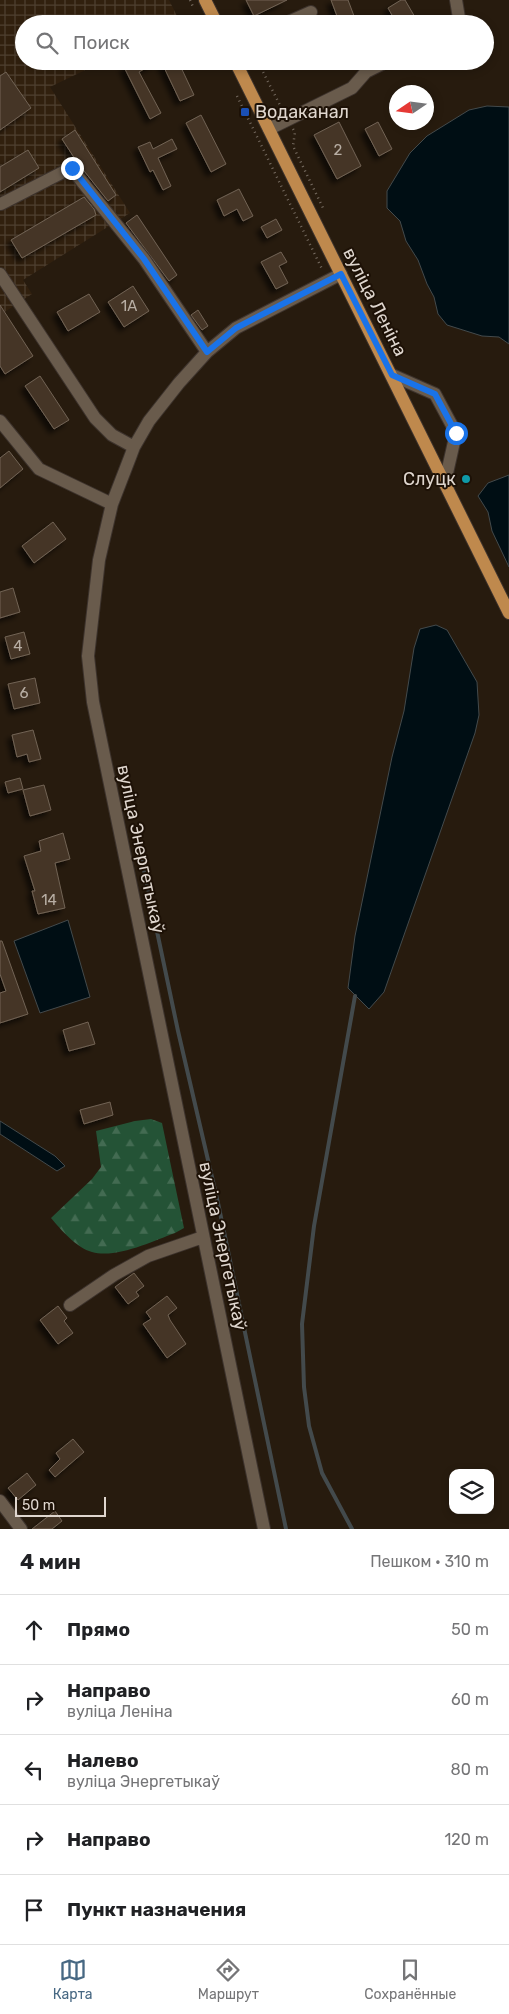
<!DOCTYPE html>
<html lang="ru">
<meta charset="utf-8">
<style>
body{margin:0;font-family:Rubik,sans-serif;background:#f6f6f6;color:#202124}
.controls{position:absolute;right:15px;bottom:15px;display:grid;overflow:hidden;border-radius:10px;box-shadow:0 2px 8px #0003}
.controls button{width:45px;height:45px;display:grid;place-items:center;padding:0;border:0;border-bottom:1px solid #e0e0e0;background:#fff;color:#202124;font:25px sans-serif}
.compass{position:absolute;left:389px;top:85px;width:45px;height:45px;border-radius:50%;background:#fff;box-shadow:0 2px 8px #0003;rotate:257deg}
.scale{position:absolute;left:15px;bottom:12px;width:91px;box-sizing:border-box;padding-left:5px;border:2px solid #dfd6ce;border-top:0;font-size:14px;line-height:18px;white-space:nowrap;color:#dfd6ce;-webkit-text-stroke:4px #1d1106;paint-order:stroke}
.stop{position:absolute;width:15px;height:15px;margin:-11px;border:4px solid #1a73e8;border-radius:50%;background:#fff}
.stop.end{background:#1a73e8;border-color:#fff;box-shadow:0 1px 5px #0008}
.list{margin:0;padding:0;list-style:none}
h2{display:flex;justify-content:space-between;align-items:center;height:65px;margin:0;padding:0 20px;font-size:21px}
h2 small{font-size:16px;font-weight:400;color:#757577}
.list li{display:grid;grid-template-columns:32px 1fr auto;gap:15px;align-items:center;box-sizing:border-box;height:70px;padding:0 20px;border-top:1px solid #e0e0e0}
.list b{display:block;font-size:19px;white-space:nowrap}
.list p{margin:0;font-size:16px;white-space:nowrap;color:#757577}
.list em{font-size:16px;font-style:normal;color:#757577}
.icon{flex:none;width:28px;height:28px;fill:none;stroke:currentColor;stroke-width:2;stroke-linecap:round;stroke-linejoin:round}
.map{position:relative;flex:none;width:509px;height:1529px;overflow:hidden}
.search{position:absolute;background:#fff;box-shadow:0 2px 8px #0003;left:15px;right:15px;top:15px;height:55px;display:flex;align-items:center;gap:12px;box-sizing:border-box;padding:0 18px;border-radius:28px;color:#757577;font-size:19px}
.sheet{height:415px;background:#fff}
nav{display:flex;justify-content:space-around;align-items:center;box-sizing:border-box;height:70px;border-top:1px solid #e0e0e0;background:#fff;font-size:14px;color:#757577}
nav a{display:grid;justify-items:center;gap:2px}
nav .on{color:#476883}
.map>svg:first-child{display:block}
.industrial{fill:url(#industrial-grid)}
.forest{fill:url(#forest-firs)}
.water{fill:#000e14;stroke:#434a4c}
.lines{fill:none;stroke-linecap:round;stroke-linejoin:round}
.stream{stroke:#434a4c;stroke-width:4}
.building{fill:#443628;stroke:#726354;filter:url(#shadow)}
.minor-casing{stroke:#3d332d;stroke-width:14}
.major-casing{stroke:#3d332d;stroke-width:14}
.path{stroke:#756a5f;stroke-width:2.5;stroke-dasharray:1 4;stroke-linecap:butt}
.minor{stroke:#695b4c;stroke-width:12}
.major{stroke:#bf894d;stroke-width:12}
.route{stroke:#1a73e8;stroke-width:6}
.transit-dot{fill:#1a4fb4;stroke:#1d1106;stroke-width:2}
.culture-dot{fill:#0f9aa8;stroke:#1d1106;stroke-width:2}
.labels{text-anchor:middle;stroke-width:4;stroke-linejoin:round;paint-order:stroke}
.number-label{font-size:15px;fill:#b8aea4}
.poi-label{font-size:18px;fill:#dfd6ce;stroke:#1d1106;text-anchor:start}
.street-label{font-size:18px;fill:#dfd6ce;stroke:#1d1106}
</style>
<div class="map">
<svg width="509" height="1529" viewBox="0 0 509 1529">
<defs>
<pattern id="industrial-grid" width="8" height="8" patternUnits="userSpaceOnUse" patternTransform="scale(1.25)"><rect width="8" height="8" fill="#31200e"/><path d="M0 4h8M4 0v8" fill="none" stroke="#4e4030"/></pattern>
<pattern id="forest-firs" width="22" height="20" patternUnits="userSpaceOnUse" patternTransform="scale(1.25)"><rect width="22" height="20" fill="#245336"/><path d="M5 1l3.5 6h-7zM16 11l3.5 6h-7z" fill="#436b52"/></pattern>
<filter id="shadow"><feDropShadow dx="-4.5" dy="4.5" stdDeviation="2.5" flood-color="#0009"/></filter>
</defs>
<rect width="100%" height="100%" fill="#271b0e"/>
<!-- industrial -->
<path class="industrial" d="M 0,0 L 169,0 L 179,20 L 173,24 L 24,24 L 24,61 L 104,61 L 50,87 L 130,213 L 23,280 L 32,294 L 0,315 Z"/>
<!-- forest -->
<path class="forest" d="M 151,1119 L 162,1123 L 184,1228 L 175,1233 C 153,1241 116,1259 92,1252 C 77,1248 61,1230 51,1218 L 92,1179 L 101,1167 L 96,1131 L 135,1121 Z"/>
<!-- water -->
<path class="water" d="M 487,106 L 509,107 L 509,344 L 499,337 L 482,336 L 447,325 L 438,314 L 434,297 L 427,284 L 418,260 L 406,241 L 400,221 L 387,208 L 387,191 L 410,153 L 427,136 L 469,110 Z
M 509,475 L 509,567 L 492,531 L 488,512 L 478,496 L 488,483 Z
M 436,625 L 447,630 L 477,682 L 479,715 L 475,733 L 384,992 L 369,1009 L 348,988 L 355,936 L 392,757 L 404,711 L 414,648 L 420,629 Z
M 68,920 L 90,997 L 40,1013 L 14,941 Z
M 0,1121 L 55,1156 L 65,1166 L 57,1171 L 0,1134 Z"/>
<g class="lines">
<!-- stream -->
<path class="stream" d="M 139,846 L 178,1031 L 218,1203 L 286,1529
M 352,1529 L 322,1473 L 309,1426 L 304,1387 L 302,1324 L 314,1226 L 355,996"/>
</g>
<!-- building -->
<path class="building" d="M 246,0 L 287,0 L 254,16 Z
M 331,0 L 348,0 L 357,24 L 340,24 Z
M 401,0 L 405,0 L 419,24 L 397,24 L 388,8 Z
M 134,61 L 158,61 L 139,72 L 161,113 L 150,119 L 124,67 Z
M 161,61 L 178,61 L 194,95 L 180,101 Z
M 6,72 L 31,108 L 0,130 L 0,76 Z
M 201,115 L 226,164 L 211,172 L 186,123 Z
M 339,122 L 361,166 L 337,179 L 314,135 Z
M 378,122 L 392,149 L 379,156 L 365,129 Z
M 75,130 L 116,195 L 108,201 L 77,162 L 62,139 Z
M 172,139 L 177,149 L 158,158 L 171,186 L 163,190 L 153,170 L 150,172 L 138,147 L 150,142 L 153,149 Z
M 28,150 L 39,168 L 0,192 L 0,167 Z
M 239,189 L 253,216 L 243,221 L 237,209 L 224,216 L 217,200 Z
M 84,197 L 94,209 L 96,215 L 22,258 L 11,240 Z
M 137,215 L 177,275 L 169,281 L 126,223 Z
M 276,219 L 282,230 L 267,238 L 261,227 Z
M 281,252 L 287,262 L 279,266 L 288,283 L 276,289 L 261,262 Z
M 133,286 L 149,311 L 124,327 L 108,302 Z
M 89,294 L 100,312 L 68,331 L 57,312 Z
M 0,305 L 33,356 L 5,374 L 0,366 Z
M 198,310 L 208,326 L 202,330 L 191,315 Z
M 40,376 L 69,420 L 54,429 L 25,386 Z
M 9,451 L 23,469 L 0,488 L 0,458 Z
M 53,522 L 66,539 L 34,563 L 22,546 Z
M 13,588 L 20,612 L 0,618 L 0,592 Z
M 24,632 L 30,654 L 11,659 L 5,637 Z
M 35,678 L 40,703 L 14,709 L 8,684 Z
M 33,730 L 41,759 L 29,762 L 27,754 L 17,757 L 12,735 Z
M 20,778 L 23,789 L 8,793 L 5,782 Z
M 44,785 L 51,810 L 30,816 L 23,790 Z
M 63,833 L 70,859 L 55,863 L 65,908 L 38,914 L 32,891 L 35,891 L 24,856 L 41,851 L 39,841 Z
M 0,941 L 2,941 L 28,1014 L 0,1023 L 0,993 L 6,991 L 0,974 Z
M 88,1022 L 95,1044 L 69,1051 L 63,1030 Z
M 110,1102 L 113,1115 L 84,1124 L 80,1110 Z
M 134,1273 L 144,1286 L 136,1292 L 139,1296 L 128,1304 L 115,1287 Z
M 167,1296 L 177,1308 L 168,1315 L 170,1320 L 186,1344 L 167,1358 L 143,1324 L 151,1319 L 146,1312 Z
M 58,1306 L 67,1318 L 64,1321 L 73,1333 L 58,1344 L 40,1320 Z
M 73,1439 L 84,1452 L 55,1477 L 49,1470 L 60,1459 L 56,1453 Z
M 27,1473 L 36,1485 L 18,1500 L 8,1488 Z
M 55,1511 L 62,1521 L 52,1529 L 32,1529 Z"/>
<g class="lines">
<defs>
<path id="minor" d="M 456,0 L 460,24
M 284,24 L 311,12
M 269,129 L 352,88 L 366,72 L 388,61
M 1,204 L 71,168 L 144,259 L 207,352
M 0,274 L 95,418 L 112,435 L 134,447
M 392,375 L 435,394 L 456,433 L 445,482
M 0,421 L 39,469 L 112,504
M 70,1305 L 114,1275 L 148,1256 L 203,1237
M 0,1501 L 21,1529
M 264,1529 L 93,702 L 88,656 L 99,560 L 112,504 L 134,447 L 149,421 L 179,383 L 207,352 L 236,328 L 341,274"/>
<path id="major" d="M 205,0 L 217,24
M 235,61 L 509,613"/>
</defs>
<!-- minor casing -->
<use href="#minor" class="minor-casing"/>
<!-- major casing -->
<use href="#major" class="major-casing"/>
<!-- path -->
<path class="path" d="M 190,0 L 193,7
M 228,17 L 232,24
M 220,61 L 223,67
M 253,61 L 263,72 L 283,111
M 237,96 L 323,271
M 293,129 L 295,132 L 293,146 L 324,210"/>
<!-- minor -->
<use href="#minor" class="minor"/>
<!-- major -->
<use href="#major" class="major"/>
</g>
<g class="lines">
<!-- route -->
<path class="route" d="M 72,168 L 144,259 L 207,352 L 236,328 L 341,274 L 392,375 L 435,394 L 456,433"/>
</g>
<!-- markers -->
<rect class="transit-dot" x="240" y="107" width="10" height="10" rx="2.5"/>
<circle class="culture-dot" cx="466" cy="479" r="5"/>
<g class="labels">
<!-- number labels -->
<g class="number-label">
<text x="338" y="155">2</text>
<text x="129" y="311">1А</text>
<text x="18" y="651">4</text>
<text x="24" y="698">6</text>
<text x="49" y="905">14</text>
</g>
<!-- poi labels -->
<g class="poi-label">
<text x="255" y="118">Водаканал</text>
<text x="456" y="485" text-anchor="end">Слуцк</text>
</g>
<!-- street labels -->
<g class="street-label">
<text transform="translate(375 302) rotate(63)" y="6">вуліца Леніна</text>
<text transform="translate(141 849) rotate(78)" y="6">вуліца Энергетыкаў</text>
<text transform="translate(223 1246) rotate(78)" y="6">вуліца Энергетыкаў</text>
</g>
</g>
</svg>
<div class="controls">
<button><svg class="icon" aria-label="layers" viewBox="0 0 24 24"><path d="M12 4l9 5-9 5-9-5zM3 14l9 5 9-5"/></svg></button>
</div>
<svg class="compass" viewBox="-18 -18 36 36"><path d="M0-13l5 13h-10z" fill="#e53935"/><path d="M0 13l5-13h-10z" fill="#757577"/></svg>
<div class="scale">50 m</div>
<div class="stop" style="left:456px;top:433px"></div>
<div class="stop end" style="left:72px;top:168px"></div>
<div class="search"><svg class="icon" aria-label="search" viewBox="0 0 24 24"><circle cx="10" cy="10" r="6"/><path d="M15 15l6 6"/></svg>Поиск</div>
</div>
<section class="sheet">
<h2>4 мин<small>Пешком · 310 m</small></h2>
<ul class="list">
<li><svg class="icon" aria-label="ahead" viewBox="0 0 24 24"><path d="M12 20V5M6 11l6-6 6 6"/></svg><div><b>Прямо</b></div><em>50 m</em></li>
<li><svg class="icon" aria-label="right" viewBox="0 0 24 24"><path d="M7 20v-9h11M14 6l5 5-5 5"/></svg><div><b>Направо</b><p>вуліца Леніна</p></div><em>60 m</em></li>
<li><svg class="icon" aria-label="left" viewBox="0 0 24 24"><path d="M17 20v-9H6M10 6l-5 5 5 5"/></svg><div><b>Налево</b><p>вуліца Энергетыкаў</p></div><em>80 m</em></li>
<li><svg class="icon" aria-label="right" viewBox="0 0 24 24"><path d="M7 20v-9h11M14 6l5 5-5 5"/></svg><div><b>Направо</b></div><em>120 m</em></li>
<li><svg class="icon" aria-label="arrive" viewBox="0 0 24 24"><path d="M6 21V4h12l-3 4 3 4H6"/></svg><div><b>Пункт назначения</b></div></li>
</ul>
</section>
<nav>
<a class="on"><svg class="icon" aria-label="map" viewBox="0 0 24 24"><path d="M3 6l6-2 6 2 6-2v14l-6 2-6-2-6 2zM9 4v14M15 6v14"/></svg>Карта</a>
<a><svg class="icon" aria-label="directions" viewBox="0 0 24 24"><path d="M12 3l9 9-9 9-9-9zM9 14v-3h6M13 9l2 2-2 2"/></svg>Маршрут</a>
<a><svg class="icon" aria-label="saved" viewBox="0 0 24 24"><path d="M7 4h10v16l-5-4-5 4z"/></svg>Сохранённые</a>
</nav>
